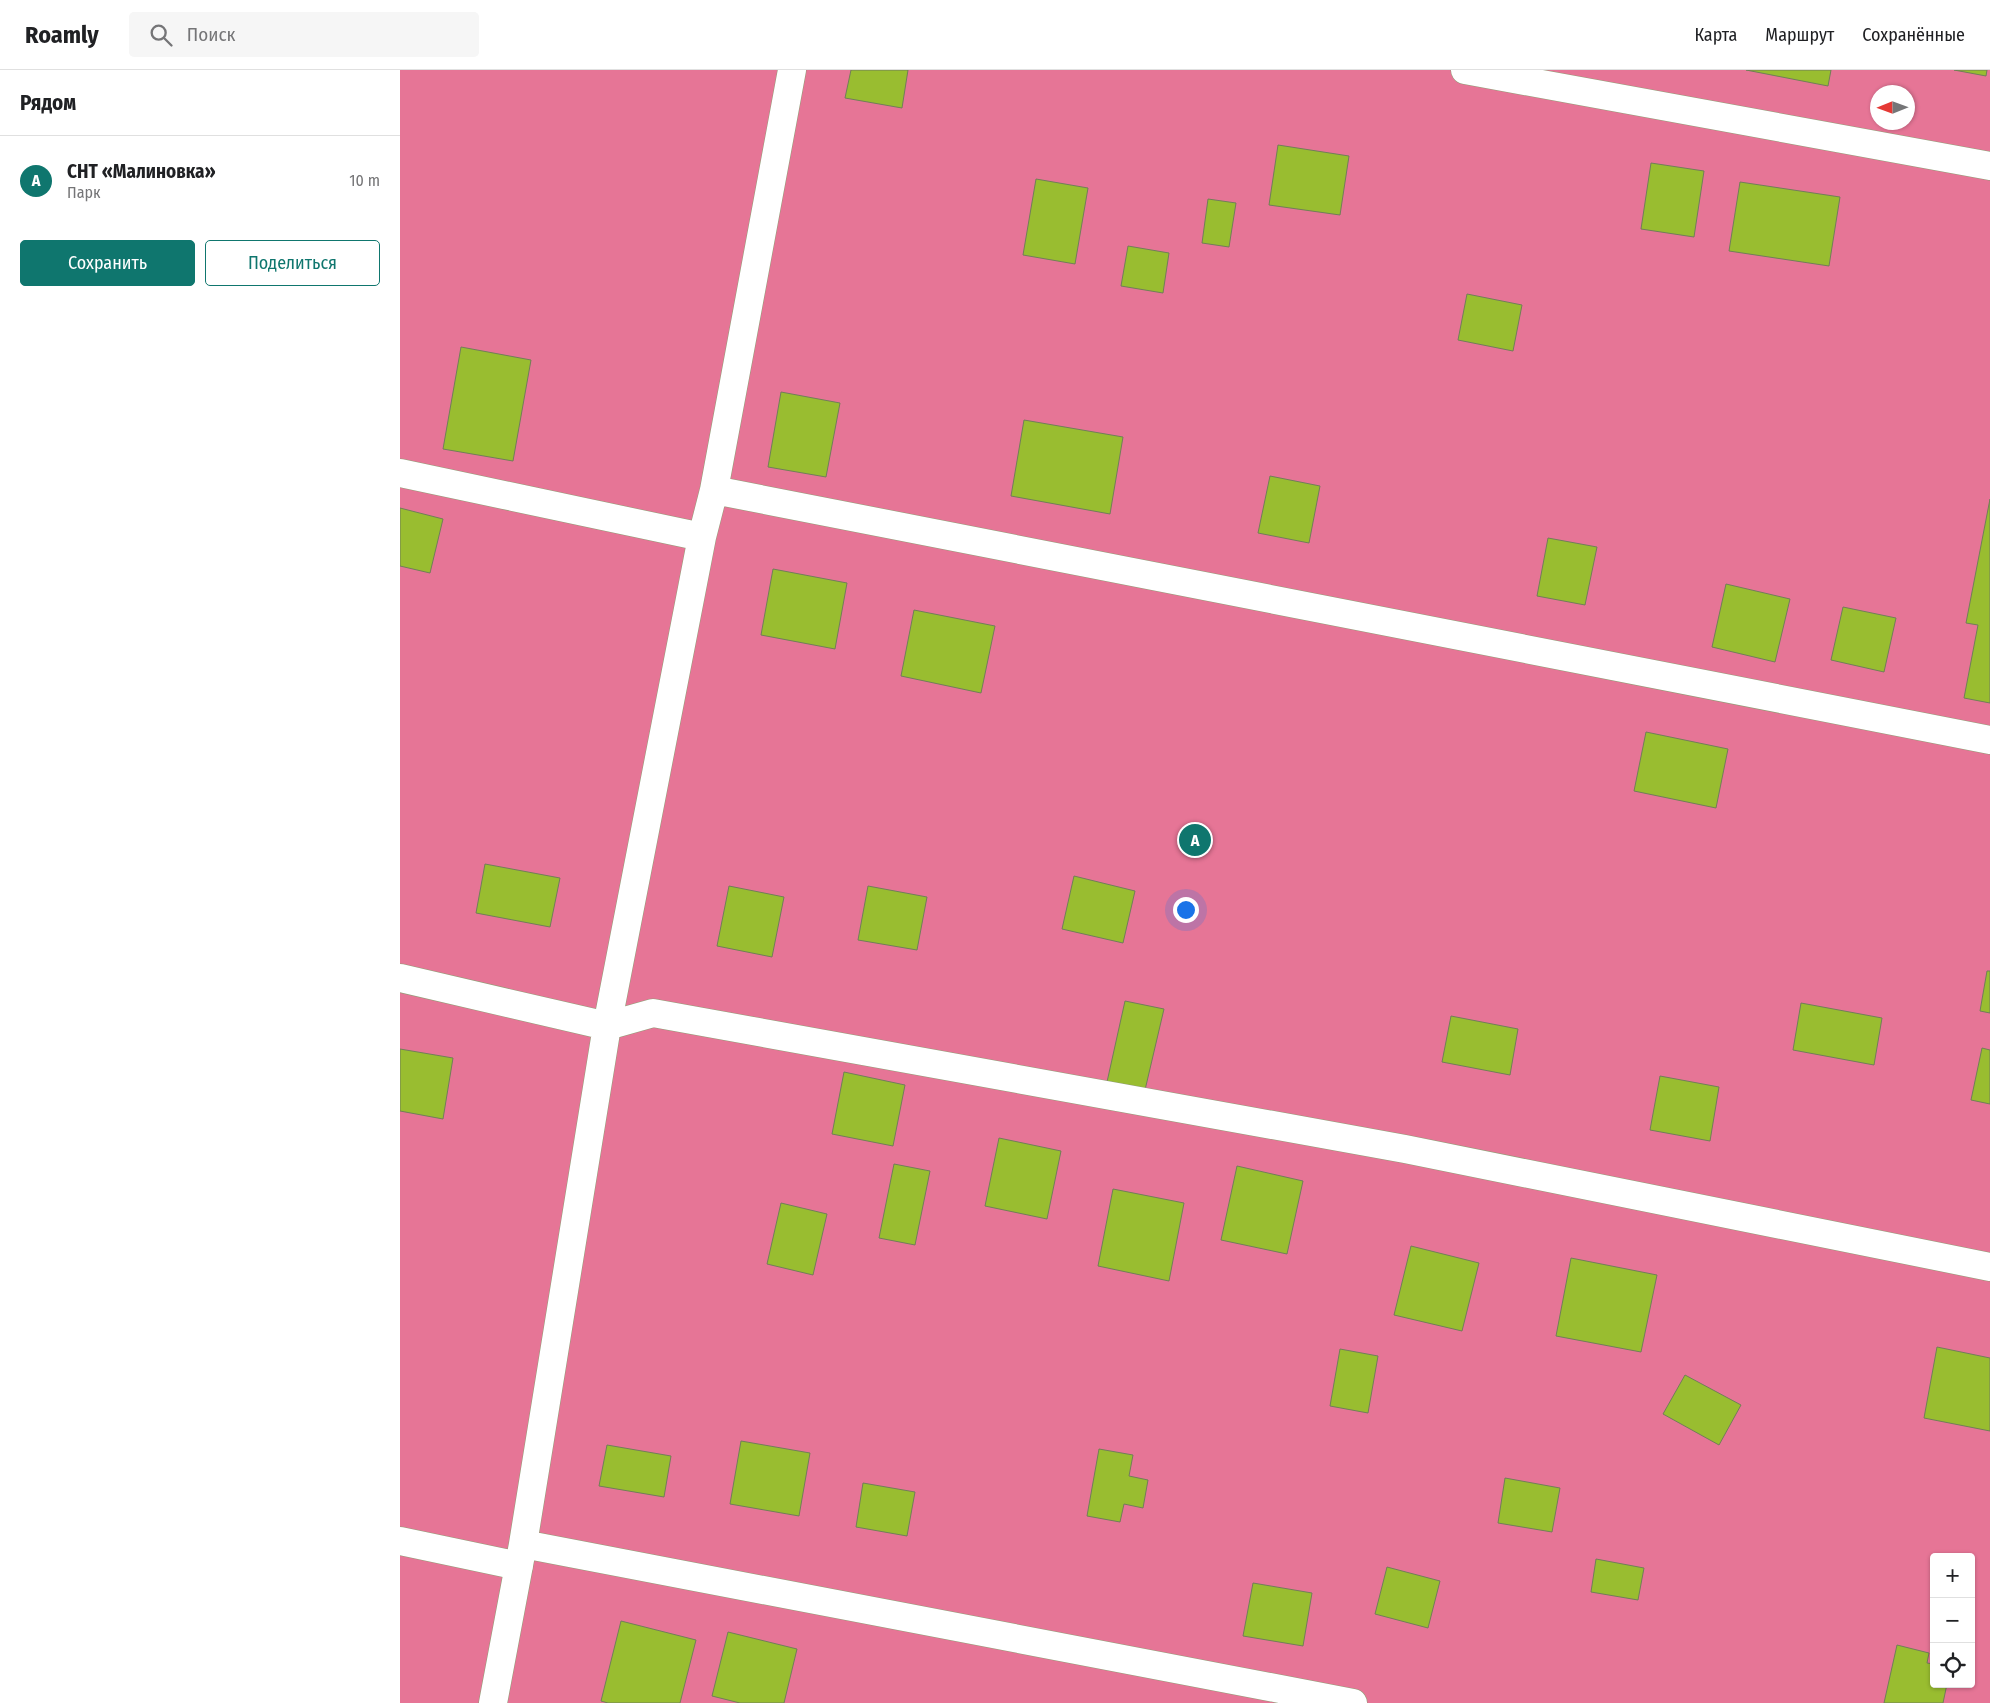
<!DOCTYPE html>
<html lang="ru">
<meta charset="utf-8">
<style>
body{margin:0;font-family:"Fira Sans Condensed",sans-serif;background:#f6f6f6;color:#202124}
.controls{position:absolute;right:15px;bottom:15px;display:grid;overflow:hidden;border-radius:5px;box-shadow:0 1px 4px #0004}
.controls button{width:45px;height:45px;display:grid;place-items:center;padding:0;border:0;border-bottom:1px solid #e0e0e0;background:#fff;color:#202124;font:25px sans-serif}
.compass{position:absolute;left:1470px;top:15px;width:45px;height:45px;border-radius:50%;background:#fff;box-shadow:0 1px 4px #0004;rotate:269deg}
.you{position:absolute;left:785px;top:839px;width:18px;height:18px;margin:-12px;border:4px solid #fff;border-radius:50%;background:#1a73e8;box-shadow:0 0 0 8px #1a73e833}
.badge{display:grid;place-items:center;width:32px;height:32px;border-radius:50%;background:#0f766e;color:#fff;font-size:16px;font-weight:700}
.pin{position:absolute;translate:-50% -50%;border:2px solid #fff;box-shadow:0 1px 5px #0006}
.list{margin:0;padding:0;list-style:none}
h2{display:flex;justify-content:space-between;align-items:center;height:65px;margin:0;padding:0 20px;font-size:21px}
h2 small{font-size:16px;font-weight:400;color:#757577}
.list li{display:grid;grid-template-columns:32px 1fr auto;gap:15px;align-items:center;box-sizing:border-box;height:90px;padding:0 20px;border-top:1px solid #e0e0e0}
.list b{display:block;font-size:19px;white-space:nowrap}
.list p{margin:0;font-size:16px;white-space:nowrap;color:#757577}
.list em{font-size:16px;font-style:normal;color:#757577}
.actions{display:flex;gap:10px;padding:15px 20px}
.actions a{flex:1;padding:11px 0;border:1px solid #0f766e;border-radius:5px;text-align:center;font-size:18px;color:#0f766e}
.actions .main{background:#0f766e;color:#fff}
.icon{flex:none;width:28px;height:28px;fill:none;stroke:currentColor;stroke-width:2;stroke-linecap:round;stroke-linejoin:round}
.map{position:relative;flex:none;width:1590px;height:1633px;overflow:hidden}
header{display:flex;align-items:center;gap:30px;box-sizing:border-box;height:70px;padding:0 25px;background:#fff;border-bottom:1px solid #e0e0e0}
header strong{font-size:24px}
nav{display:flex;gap:28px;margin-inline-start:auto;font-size:18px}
.search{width:350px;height:45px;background:#f6f6f6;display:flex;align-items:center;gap:12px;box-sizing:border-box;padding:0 18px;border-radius:5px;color:#757577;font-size:19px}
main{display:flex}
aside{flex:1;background:#fff}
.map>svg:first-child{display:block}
.green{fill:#e67596;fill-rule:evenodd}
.building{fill:#99bd30;stroke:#717e59}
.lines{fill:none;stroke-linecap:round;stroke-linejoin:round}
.minor-casing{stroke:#919e77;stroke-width:29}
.minor{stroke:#fff;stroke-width:28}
</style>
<header>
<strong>Roamly</strong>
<div class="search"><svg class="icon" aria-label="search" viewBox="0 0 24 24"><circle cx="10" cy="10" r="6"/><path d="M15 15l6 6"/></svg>Поиск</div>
<nav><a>Карта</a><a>Маршрут</a><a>Сохранённые</a></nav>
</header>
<main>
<aside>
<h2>Рядом<small></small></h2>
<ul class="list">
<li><span class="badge">A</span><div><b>СНТ «Малиновка»</b><p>Парк</p></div><em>10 m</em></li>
</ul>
<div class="actions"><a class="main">Сохранить</a><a>Поделиться</a></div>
</aside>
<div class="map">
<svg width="1590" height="1633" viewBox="0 0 1590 1633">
<rect width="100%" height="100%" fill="#c9d7ae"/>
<!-- green -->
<path class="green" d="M 0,0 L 1590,0 L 1590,1633 L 0,1633 ZM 1478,22 L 1508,22 L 1508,52 L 1478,52 ZM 1534,1487 L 1571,1487 L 1571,1614 L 1534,1614 Z"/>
<!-- building -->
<path class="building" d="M 451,0 L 508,0 L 502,38 L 445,28 Z
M 1346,0 L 1431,0 L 1428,16 Z
M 1554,0 L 1587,0 L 1586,6 Z
M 878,75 L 949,86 L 940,145 L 869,135 Z
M 1251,93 L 1304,101 L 1294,167 L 1241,159 Z
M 636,109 L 688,118 L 675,194 L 623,185 Z
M 1340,112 L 1440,127 L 1429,196 L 1329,181 Z
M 808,129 L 836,133 L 829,177 L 802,173 Z
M 728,176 L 769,183 L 763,223 L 721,216 Z
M 1067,224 L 1122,235 L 1113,281 L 1058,270 Z
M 61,277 L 131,290 L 113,391 L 43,379 Z
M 381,322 L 440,333 L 426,407 L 368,397 Z
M 624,350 L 723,367 L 710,444 L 611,426 Z
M 870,406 L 920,416 L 909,473 L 858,463 Z
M 1590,429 L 1590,633 L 1564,628 L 1578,555 L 1566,553 Z
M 0,438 L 43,449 L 30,503 L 0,496 Z
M 1148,468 L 1197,477 L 1185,535 L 1137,526 Z
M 373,499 L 447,513 L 435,579 L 361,565 Z
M 1326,514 L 1390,529 L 1375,592 L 1312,577 Z
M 1443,537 L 1496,548 L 1484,602 L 1431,590 Z
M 514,540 L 595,556 L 581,623 L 501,606 Z
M 1246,662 L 1328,679 L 1316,738 L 1234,721 Z
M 85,794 L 160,808 L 150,857 L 76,843 Z
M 674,806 L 735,821 L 723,873 L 662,859 Z
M 329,816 L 384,827 L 372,887 L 317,876 Z
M 468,816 L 527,827 L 517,880 L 458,870 Z
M 1587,901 L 1590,901 L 1590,943 L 1580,941 Z
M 725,931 L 764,939 L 745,1020 L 707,1012 Z
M 1401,933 L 1482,948 L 1474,995 L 1393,980 Z
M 1051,946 L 1118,959 L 1110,1005 L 1042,992 Z
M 1582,978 L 1590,980 L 1590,1034 L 1571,1030 Z
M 0,979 L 53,988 L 43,1049 L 0,1041 Z
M 444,1002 L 505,1015 L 493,1076 L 432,1064 Z
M 1260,1006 L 1319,1017 L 1310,1071 L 1250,1060 Z
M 599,1068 L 661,1081 L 647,1149 L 585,1136 Z
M 494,1094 L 530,1101 L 515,1175 L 479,1168 Z
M 837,1096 L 903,1111 L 887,1184 L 821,1170 Z
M 713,1119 L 784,1133 L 769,1211 L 698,1196 Z
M 381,1133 L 427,1144 L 413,1205 L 367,1194 Z
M 1011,1176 L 1079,1193 L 1062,1261 L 994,1245 Z
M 1171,1188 L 1257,1205 L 1241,1282 L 1156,1266 Z
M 1537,1277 L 1590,1288 L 1590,1361 L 1524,1348 Z
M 940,1279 L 978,1286 L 968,1343 L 930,1336 Z
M 1285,1305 L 1341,1335 L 1319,1375 L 1263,1344 Z
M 341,1371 L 410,1383 L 399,1446 L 330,1434 Z
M 207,1375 L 271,1386 L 264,1427 L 199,1416 Z
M 699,1379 L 733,1385 L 729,1406 L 748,1410 L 743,1438 L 724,1434 L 720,1452 L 687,1446 Z
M 1105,1408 L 1160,1418 L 1152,1462 L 1098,1453 Z
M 463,1413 L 515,1422 L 507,1466 L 456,1457 Z
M 1196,1489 L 1244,1498 L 1238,1530 L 1191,1522 Z
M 987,1497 L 1040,1511 L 1028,1558 L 975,1544 Z
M 853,1513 L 912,1523 L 903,1576 L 843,1566 Z
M 221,1551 L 296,1570 L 280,1633 L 208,1633 L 201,1631 Z
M 328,1562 L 397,1579 L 384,1633 L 340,1633 L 312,1626 Z
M 1497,1575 L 1529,1583 L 1527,1593 L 1534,1594 L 1534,1614 L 1547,1614 L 1543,1633 L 1484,1633 Z"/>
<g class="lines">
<defs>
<path id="minor" d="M 1065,0 L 1590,96
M 0,403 L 302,467
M 314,420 L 1590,670
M 0,908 L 207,956 L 253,943 L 1005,1079 L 1590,1197
M 0,1471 L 119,1496
M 123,1474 L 953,1633
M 93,1633 L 123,1474 L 207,956 L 302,467 L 314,420 L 392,0"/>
</defs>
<!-- minor casing -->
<use href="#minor" class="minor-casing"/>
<!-- minor -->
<use href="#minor" class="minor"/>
</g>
</svg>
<div class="controls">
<button>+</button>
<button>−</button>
<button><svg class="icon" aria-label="locate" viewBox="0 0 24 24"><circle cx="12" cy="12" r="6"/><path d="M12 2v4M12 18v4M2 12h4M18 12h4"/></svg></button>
</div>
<svg class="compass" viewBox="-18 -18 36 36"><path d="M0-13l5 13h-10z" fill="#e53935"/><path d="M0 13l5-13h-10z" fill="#757577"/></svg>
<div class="you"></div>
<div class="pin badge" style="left:795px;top:770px">A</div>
</div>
</main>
